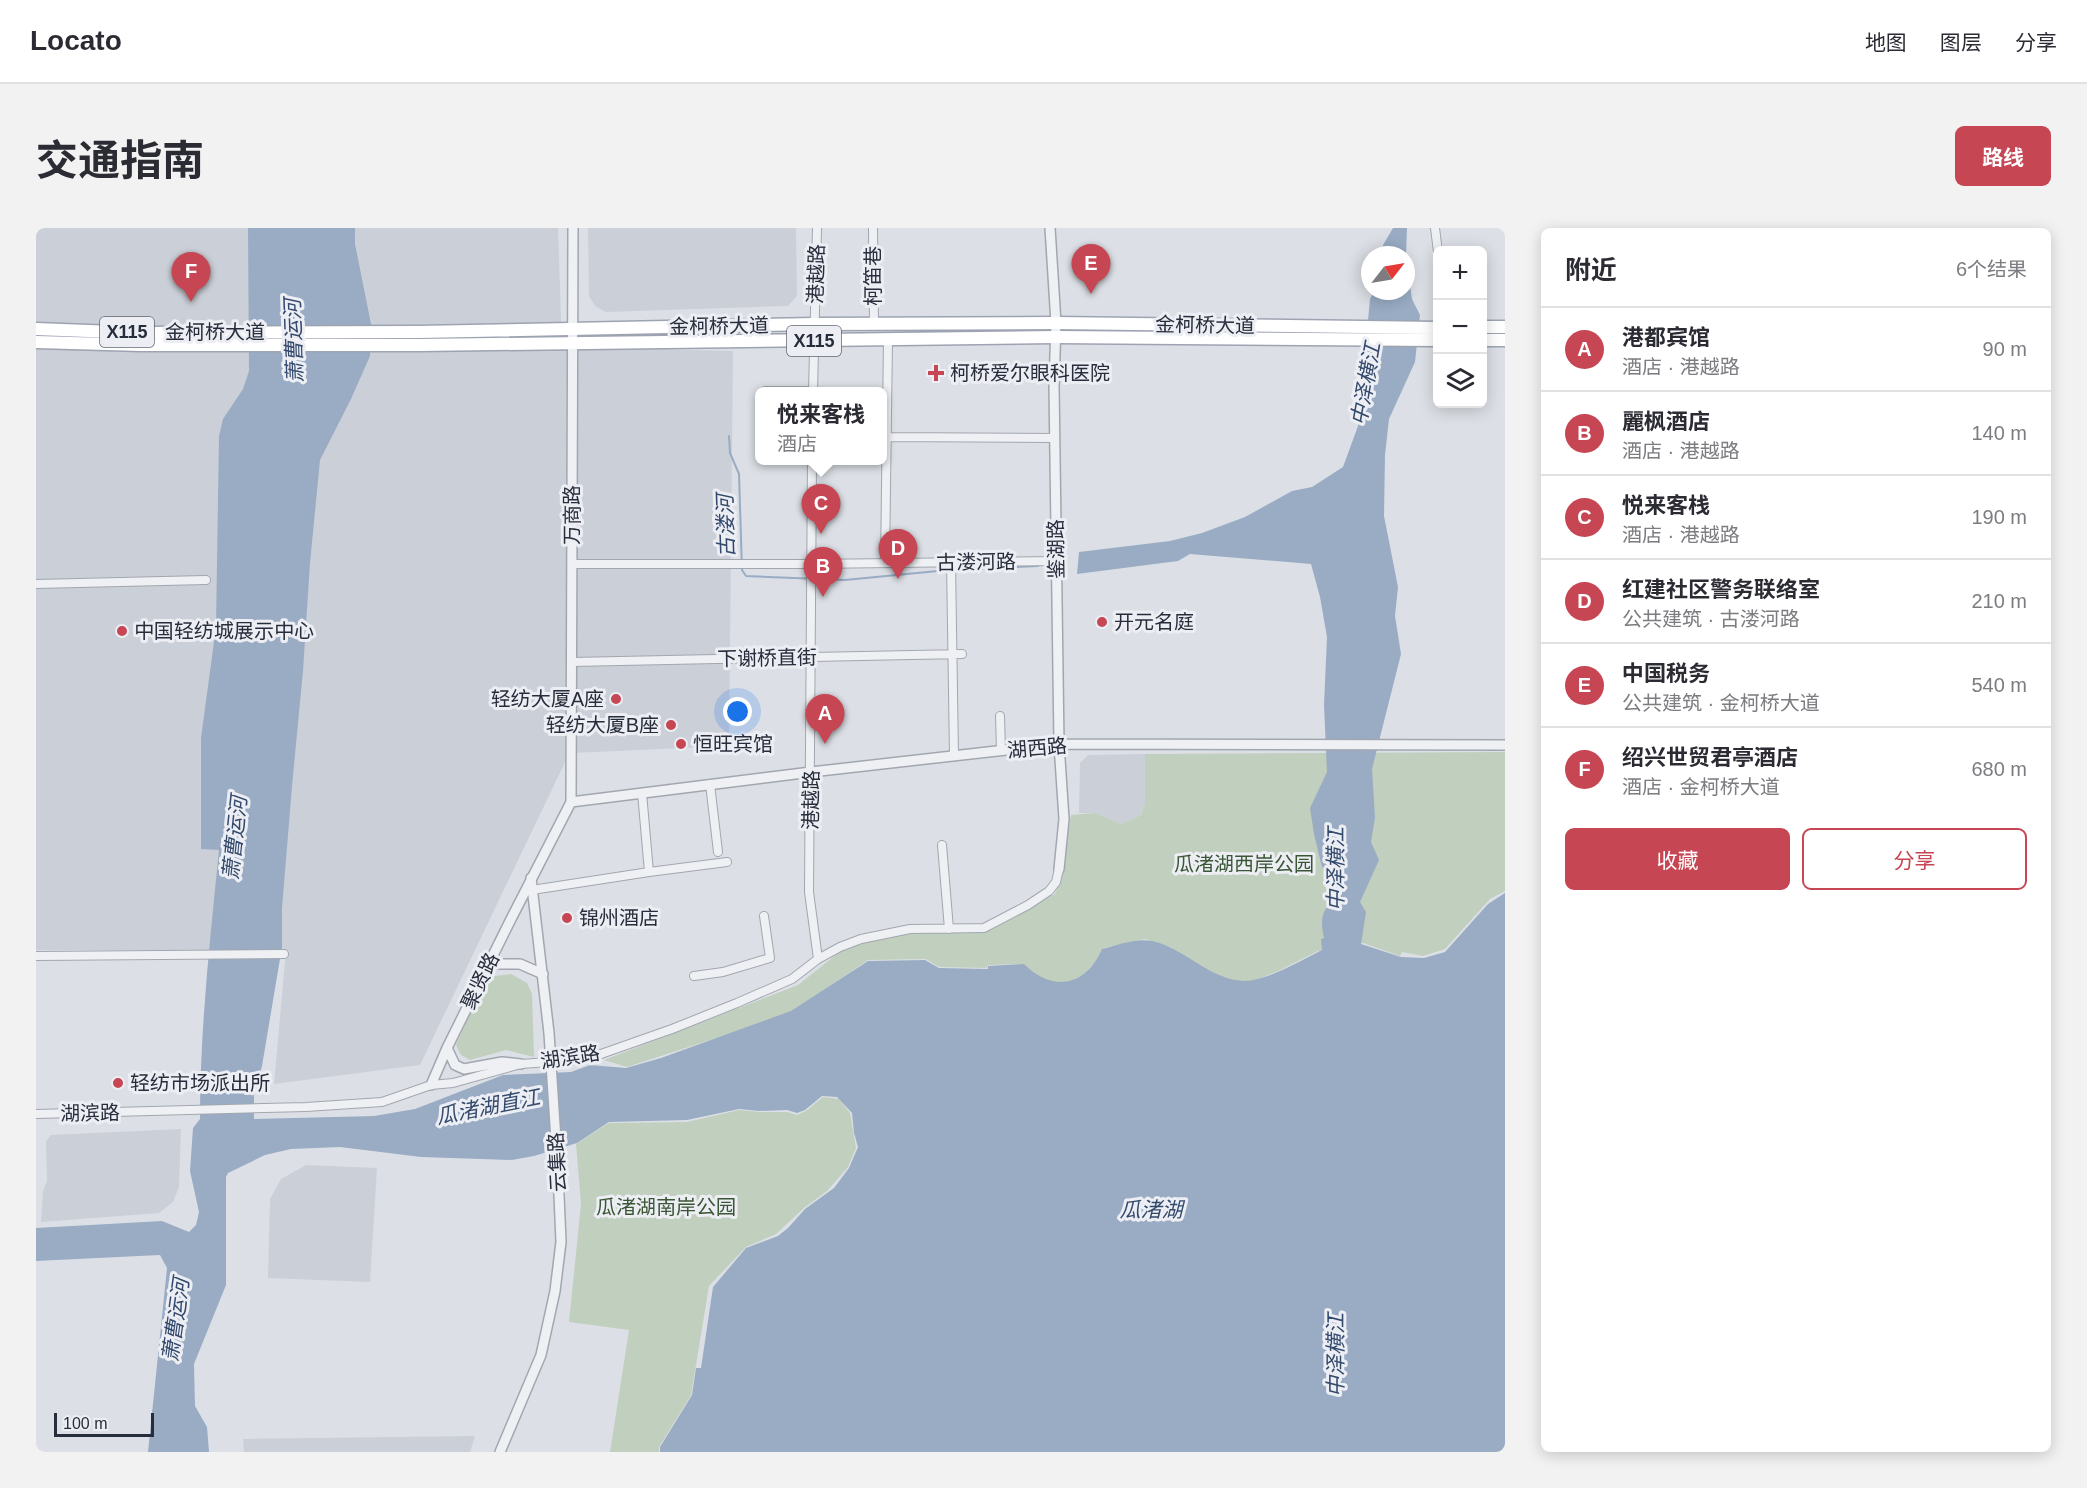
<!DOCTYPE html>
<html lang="zh">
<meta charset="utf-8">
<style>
body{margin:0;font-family:Arial,"Noto Sans SC",sans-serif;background:#f2f2f3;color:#2b2b33}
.controls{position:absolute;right:18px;top:18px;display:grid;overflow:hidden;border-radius:9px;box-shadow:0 3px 15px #0003}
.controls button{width:54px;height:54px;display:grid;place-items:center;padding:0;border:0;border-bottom:2px solid #e1e1e2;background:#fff;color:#2b2b33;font:30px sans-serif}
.compass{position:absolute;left:1325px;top:18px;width:54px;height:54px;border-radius:50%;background:#fff;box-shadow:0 3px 15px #0003;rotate:59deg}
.scale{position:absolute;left:18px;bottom:15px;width:100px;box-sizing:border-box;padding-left:6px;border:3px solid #272d3b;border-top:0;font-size:16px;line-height:21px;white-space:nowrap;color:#272d3b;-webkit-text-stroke:4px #eceef4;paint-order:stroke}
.you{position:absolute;left:702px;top:484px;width:21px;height:21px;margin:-15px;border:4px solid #fff;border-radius:50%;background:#1a73e8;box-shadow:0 0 0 9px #1a73e833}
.badge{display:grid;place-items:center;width:39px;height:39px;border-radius:50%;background:#c64653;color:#fff;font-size:20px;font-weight:700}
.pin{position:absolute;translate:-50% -50px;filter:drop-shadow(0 2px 3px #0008)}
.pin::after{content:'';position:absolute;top:32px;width:21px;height:18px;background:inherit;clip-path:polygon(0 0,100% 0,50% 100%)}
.popup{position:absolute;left:719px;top:159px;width:132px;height:78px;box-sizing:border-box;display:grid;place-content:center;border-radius:9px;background:#fff;filter:drop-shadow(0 2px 4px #0005);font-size:20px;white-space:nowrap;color:#7c7c81}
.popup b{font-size:22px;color:#2b2b33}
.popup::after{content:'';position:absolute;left:50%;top:100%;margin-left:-12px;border:12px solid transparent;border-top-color:#fff}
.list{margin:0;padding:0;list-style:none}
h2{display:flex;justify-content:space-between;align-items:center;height:78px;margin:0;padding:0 24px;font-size:26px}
h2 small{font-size:20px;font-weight:400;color:#7c7c81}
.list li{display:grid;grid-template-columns:39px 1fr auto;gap:18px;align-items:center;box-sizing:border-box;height:84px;padding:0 24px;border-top:2px solid #e1e1e2}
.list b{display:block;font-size:22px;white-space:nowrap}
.list p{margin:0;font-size:20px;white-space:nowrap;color:#7c7c81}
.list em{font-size:20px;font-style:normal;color:#7c7c81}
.actions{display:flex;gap:12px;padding:18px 24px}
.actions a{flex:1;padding:14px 0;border:2px solid #c64653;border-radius:9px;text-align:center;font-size:21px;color:#c64653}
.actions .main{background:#c64653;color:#fff}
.icon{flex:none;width:33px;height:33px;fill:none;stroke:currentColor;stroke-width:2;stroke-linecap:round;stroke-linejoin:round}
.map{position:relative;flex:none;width:1469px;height:1224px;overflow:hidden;border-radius:9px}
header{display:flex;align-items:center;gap:36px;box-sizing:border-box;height:84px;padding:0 30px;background:#fff;border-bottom:2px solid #e1e1e2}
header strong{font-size:28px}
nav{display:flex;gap:33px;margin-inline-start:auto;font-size:21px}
.intro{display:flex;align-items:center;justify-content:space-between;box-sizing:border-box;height:144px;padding:0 36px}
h1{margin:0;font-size:42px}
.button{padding:15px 27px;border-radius:9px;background:#c64653;color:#fff;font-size:21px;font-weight:700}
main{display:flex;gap:36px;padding:0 36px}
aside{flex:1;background:#fff;border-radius:9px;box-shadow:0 3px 15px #0003}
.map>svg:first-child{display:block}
.built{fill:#cbcfd7}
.green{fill:#c1cfbe}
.water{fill:#99acc4}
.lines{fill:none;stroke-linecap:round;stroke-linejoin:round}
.stream{stroke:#99acc4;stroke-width:2}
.minor-casing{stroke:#a2a7af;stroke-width:10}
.tertiary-casing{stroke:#a2a7af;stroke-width:12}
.primary-casing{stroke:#9da3b1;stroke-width:15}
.minor{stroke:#eff0f4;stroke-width:8}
.tertiary{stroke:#eff0f4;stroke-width:9}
.primary{stroke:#fff;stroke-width:12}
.tertiary-bridge-casing{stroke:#a2a7af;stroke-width:12;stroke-linecap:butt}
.tertiary-bridge{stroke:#eff0f4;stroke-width:9}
.poi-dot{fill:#c64653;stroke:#eceef4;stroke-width:2}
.labels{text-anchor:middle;stroke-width:6;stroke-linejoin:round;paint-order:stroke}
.shield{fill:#eceef4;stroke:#626772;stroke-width:1.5}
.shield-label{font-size:18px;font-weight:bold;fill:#272d3b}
.street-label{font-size:20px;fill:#272d3b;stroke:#eceef4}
.poi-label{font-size:20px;fill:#272d3b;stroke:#eceef4;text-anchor:start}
.park-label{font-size:20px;fill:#3a5635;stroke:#eceef4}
.water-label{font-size:21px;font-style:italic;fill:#344a6d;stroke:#eceef4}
</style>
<header>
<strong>Locato</strong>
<nav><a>地图</a><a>图层</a><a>分享</a></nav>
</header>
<div class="intro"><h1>交通指南</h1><a class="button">路线</a></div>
<main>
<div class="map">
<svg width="1469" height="1224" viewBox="0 0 1469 1224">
<rect width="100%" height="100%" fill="#dce0e6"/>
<!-- built -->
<path class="built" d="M 0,0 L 522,0 L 526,119 L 697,123 L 693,518 L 536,525 L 532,528 L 384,837 L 238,856 L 250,722 L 0,722 Z
M 552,0 L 760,0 L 761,68 L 752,78 L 570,84 L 559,78 L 553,68 Z
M 1109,526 L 1109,575 L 1105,587 L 1085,596 L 1059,585 L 1043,585 L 1044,535 L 1052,527 Z
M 145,901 L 143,959 L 137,974 L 123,985 L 5,994 L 7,963 L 11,953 L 10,913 L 15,907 Z
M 270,937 L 341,940 L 334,1054 L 232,1050 L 234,971 L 245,951 Z
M 439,1208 L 434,1224 L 208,1224 L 207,1211 Z"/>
<!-- green -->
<path class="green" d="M 1469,524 L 1469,663 L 1454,671 L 1409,721 L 1387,728 L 1366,724 L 1364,728 L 1327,715 L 1282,723 L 1242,743 L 1208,757 L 1170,743 L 1133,719 L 1109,711 L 1068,720 C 1055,744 1033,766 1003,751 C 997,748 991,740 985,736 L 952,737 L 951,740 L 903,739 L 890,731 L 832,732 L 761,780 L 745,789 L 591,839 L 568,832 L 762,757 L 806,722 L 834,711 L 875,705 L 949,703 L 1019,666 L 1024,654 L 1035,587 L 1059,585 L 1085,596 L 1105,587 L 1109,575 L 1109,526 Z
M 475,746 L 491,755 L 496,766 L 498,829 L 470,822 L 434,832 L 425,827 L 420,817 L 448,755 L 459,748 Z
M 787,869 L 803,871 L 814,885 L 820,920 L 812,939 L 791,963 L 768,980 L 740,1006 L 710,1019 L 673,1058 L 655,1167 L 623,1219 L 623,1224 L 574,1224 L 593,1102 L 533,1094 L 545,976 L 540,916 L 573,895 L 651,894 L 703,882 L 723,884 L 751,884 L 761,887 L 770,883 Z"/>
<!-- water -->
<path class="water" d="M 212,0 L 319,0 L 319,16 L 335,96 L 334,128 L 315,171 L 284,232 L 274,335 L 267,443 L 256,558 L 246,680 L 246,719 L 226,838 L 218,866 L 218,891 L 338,888 L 379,881 L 467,847 L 535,844 L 554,837 L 590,840 L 625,830 L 755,783 L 832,733 L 889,732 L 903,740 L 952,741 L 952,738 L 988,736 C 1017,765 1050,758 1066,721 C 1082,717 1100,710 1116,713 C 1147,719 1175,753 1209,753 C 1230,753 1266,732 1286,722 L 1285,711 L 1288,710 C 1285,696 1284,685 1295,675 L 1297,661 L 1292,655 L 1285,635 L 1278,606 L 1274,580 L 1291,544 L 1288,477 L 1291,409 L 1284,369 L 1275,336 L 1154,326 L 1142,333 L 1041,346 L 1043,324 L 1134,313 L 1166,305 L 1209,289 L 1256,263 L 1276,259 L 1307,239 L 1322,198 L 1334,71 L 1338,63 L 1370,63 L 1370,28 L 1376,71 L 1384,87 L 1379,134 L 1353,191 L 1349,227 L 1348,288 L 1362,359 L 1359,388 L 1365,426 L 1336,541 L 1339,590 L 1335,614 L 1343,632 L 1324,674 L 1330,684 L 1325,716 L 1365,729 L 1388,730 L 1409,724 L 1452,676 L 1469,665 L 1469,1224 L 624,1224 L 624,1219 L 656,1167 L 660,1140 L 665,1140 L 677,1059 L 710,1020 L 742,1008 L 752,1000 L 769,981 L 798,960 L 813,940 L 822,919 L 818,905 L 816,885 L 801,869 L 786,868 L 769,882 L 761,885 L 751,882 L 723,883 L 703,881 L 651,892 L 573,894 L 541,915 L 498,928 L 476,932 L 385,929 L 304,919 L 255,921 L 229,927 L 192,945 L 190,949 L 190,1057 L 158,1136 L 159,1178 L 171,1199 L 173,1224 L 112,1224 L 131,1040 L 124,1027 L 0,1033 L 0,1000 L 126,993 L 153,1004 L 160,997 L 163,984 L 154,943 L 157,900 L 164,891 C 164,801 174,712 183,622 L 165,621 L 165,510 L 180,399 L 183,208 L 187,191 L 207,161 L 213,143 Z
M 1357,0 L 1371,0 L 1370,27 L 1346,27 L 1347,17 Z"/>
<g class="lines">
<!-- stream -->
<path class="stream" d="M 693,208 L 694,225 L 703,246 L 706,342 L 710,348 L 809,352 L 912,342
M 918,342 L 1002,338"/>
<defs>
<path id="minor" d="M 837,0 L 838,96
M 1399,0 L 1402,24
M 729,163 L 777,163
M 777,164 L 781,0
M 848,209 L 1019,210
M 776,232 L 773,664 L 782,731
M 915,334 L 918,528
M 849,335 L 852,112
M 536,336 L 775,336 L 1020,333
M 0,356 L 170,352
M 536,434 L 926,426
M 964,488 L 965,523
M 674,556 L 682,624
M 906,617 L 913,701
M 613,644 L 691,634
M 496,662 L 613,644 L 606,565
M 0,728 L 248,726
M 658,748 L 687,744 L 734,730 L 728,688
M 0,886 L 270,879 L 346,874 L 395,857 L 417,855 L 485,836 L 540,832 L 565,826 L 636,801 L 701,775 L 756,751 L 782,731 L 804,719 L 825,711 L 874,701 L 948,700 L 992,677 L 1013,663 L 1020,654 L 1023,641"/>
<path id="tertiary" d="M 1014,0 L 1020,95 L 1018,158 L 1023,516 L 1028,591 L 1023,641
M 535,574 L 775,544 L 1023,516 L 1469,517
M 495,650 L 513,805
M 452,736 L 484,736 L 507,746
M 411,820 L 419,837 L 428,841 L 466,834 L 485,836
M 395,857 L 411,820 L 475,691 L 535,574 L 537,0
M 464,1224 L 505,1127 L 519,1063 L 525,1014 L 522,943"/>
<path id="primary" d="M 1446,99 L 1469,99
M 0,101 L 105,105 L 382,104 L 778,96 L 1020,95 L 1402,100
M 1446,112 L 1469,112
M 0,114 L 105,117 L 384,117 L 1020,109 L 1402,112"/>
</defs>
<!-- minor casing -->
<use href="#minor" class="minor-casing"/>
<!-- tertiary casing -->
<use href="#tertiary" class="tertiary-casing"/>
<!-- primary casing -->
<use href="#primary" class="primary-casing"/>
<!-- minor -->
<use href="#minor" class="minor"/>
<!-- tertiary -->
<use href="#tertiary" class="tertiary"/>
<!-- primary -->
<use href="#primary" class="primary"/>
<defs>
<path id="tertiary-bridge" d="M 513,805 L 522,943"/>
</defs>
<!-- tertiary-bridge casing -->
<use href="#tertiary-bridge" class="tertiary-bridge-casing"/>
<!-- tertiary-bridge -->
<use href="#tertiary-bridge" class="tertiary-bridge"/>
</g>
<!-- markers -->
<g class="poi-dot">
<path d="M897 136h6v6h6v6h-6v6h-6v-6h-6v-6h6z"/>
<circle cx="1066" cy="394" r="6"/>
<circle cx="86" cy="403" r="6"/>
<circle cx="580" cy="471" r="6"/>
<circle cx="635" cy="497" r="6"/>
<circle cx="645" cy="516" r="6"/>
<circle cx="531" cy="690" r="6"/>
<circle cx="82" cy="855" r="6"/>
</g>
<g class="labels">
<!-- shield labels -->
<g class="shield">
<rect x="64" y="89" width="54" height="30" rx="4.5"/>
<rect x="751" y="98" width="54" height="30" rx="4.5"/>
</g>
<g class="shield-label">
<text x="91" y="110">X115</text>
<text x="778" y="119">X115</text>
</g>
<!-- street labels -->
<g class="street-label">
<text transform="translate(780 46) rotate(-88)" y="7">港越路</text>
<text transform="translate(837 48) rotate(-90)" y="7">柯笛巷</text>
<text transform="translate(1169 97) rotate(1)" y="7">金柯桥大道</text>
<text transform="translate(683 98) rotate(-1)" y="7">金柯桥大道</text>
<text x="179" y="111">金柯桥大道</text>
<text transform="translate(536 287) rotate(-90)" y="7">万商路</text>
<text transform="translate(1020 321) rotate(-91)" y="7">鉴湖路</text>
<text transform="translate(940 334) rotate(-1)" y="7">古溇河路</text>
<text transform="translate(731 430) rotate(-1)" y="7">下谢桥直街</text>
<text transform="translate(1001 520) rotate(-5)" y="7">湖西路</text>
<text transform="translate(775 572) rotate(-89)" y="7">港越路</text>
<text transform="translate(444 753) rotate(-64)" y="7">聚贤路</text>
<text transform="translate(534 829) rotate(-9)" y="7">湖滨路</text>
<text transform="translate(54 885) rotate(-1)" y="7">湖滨路</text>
<text transform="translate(521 934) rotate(-93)" y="7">云集路</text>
</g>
<!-- poi labels -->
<g class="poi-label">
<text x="914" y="152">柯桥爱尔眼科医院</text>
<text x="1078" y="401">开元名庭</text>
<text x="98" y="410">中国轻纺城展示中心</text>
<text x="568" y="478" text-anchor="end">轻纺大厦A座</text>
<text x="623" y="504" text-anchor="end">轻纺大厦B座</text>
<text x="657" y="523">恒旺宾馆</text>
<text x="543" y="697">锦州酒店</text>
<text x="94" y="862">轻纺市场派出所</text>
</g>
<!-- park labels -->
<g class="park-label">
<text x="1208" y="643">瓜渚湖西岸公园</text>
<text x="630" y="986">瓜渚湖南岸公园</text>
</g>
<!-- water labels -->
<g class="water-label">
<text transform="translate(258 113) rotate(-92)" y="7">萧曹运河</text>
<text transform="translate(1330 156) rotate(-80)" y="7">中泽横江</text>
<text transform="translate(690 298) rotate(-92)" y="7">古溇河</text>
<text transform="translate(199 610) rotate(-84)" y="7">萧曹运河</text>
<text transform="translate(1300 641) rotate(-90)" y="7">中泽横江</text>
<text transform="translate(452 879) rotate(-11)" y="7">瓜渚湖直江</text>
<text x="1115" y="989">瓜渚湖</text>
<text transform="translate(140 1092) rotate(-82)" y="7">萧曹运河</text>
<text transform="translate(1300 1127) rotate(-90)" y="7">中泽横江</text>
</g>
</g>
</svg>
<div class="controls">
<button>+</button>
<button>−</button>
<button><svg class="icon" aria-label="layers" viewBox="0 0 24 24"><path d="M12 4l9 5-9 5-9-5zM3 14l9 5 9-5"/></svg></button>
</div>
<svg class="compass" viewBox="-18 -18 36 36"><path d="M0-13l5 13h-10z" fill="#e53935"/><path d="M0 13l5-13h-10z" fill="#7c7c81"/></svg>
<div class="scale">100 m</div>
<div class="you"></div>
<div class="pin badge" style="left:789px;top:516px">A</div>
<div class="pin badge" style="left:787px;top:369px">B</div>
<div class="pin badge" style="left:785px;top:306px">C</div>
<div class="popup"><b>悦来客栈</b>酒店</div>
<div class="pin badge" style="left:862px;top:351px">D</div>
<div class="pin badge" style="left:1055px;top:66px">E</div>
<div class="pin badge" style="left:155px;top:74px">F</div>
</div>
<aside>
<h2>附近<small>6个结果</small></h2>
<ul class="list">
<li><span class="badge">A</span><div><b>港都宾馆</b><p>酒店 · 港越路</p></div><em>90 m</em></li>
<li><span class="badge">B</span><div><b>麗枫酒店</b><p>酒店 · 港越路</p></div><em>140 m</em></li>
<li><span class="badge">C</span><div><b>悦来客栈</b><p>酒店 · 港越路</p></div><em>190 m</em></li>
<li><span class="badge">D</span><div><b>红建社区警务联络室</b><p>公共建筑 · 古溇河路</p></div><em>210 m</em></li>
<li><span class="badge">E</span><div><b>中国税务</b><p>公共建筑 · 金柯桥大道</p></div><em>540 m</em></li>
<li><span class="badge">F</span><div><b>绍兴世贸君亭酒店</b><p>酒店 · 金柯桥大道</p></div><em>680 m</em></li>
</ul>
<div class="actions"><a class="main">收藏</a><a>分享</a></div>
</aside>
</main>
